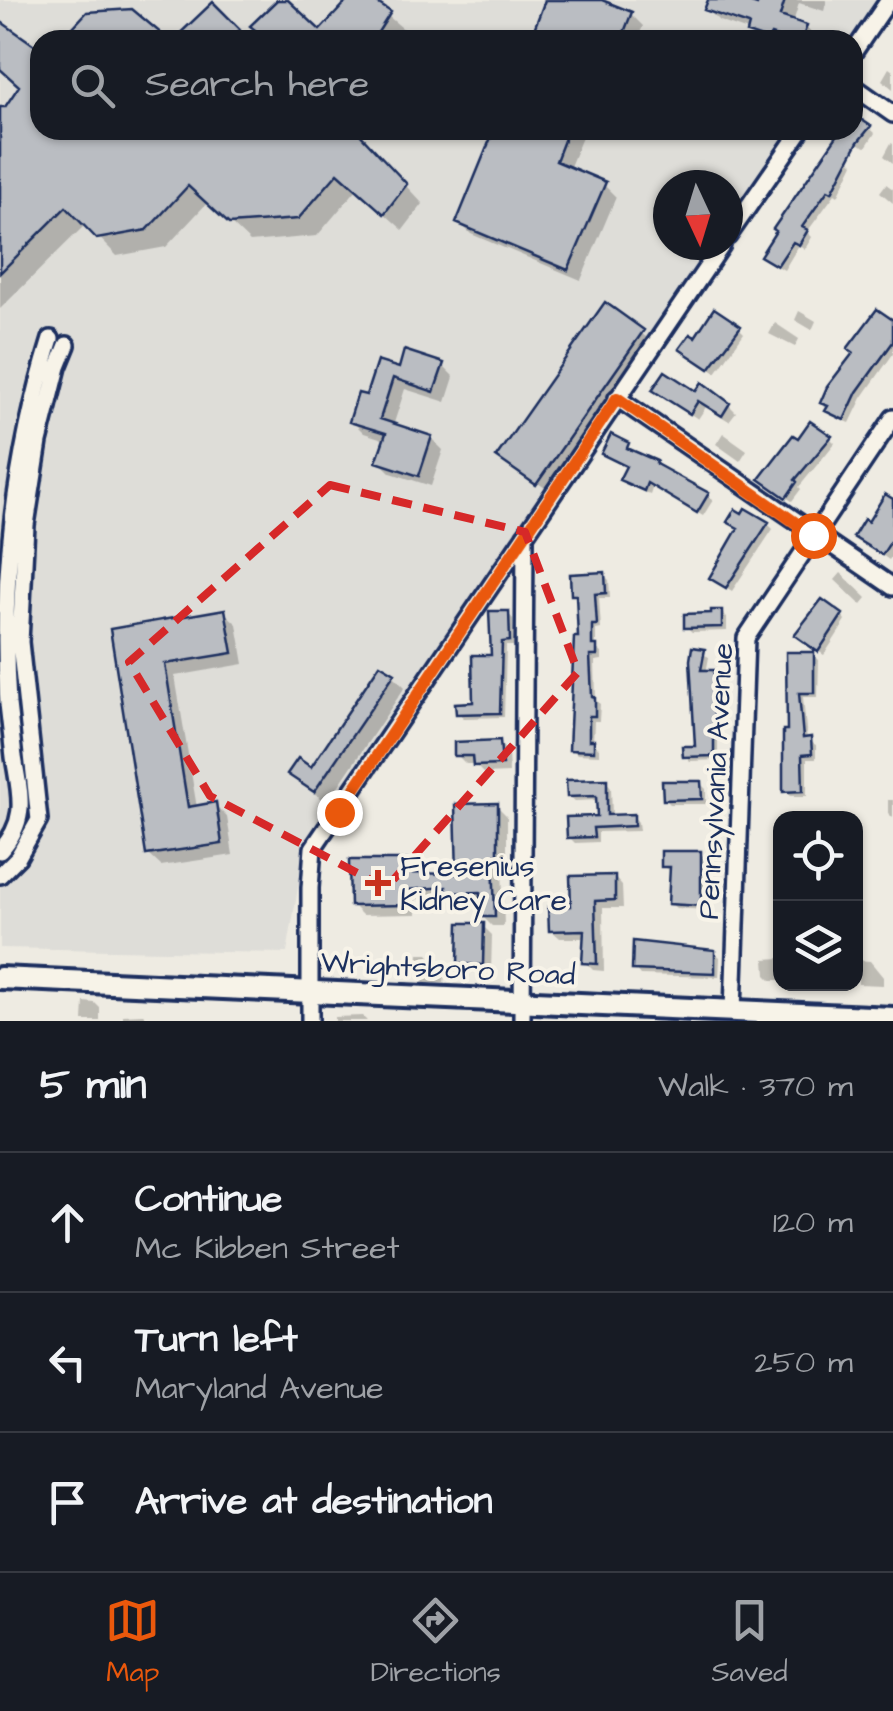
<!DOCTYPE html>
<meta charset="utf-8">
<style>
body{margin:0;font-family:"Architects Daughter",sans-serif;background:#242831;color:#f1f3f6}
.controls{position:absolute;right:30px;bottom:30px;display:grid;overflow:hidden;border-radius:20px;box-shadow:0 2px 8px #0004}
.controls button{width:90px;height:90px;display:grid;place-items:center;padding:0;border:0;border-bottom:2px solid #363941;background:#171b24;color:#f1f3f6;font:50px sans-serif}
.compass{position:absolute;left:653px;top:170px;width:90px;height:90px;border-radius:50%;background:#171b24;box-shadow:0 2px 8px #0004;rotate:176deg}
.stop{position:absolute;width:30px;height:30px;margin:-22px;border:8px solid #ea580c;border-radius:50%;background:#fff}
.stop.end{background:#ea580c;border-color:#fff;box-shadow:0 2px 10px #0008}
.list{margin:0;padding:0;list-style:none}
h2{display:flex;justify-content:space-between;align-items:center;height:130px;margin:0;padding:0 40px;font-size:42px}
h2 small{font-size:32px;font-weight:400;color:#9ea1a6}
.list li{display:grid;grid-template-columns:65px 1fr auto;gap:30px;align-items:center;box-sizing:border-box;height:140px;padding:0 40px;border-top:2px solid #363941}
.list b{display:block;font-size:38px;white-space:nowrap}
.list p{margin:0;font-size:32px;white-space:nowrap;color:#9ea1a6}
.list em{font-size:32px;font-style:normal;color:#9ea1a6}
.icon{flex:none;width:55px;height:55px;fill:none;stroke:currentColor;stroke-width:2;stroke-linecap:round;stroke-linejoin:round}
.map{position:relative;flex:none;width:893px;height:1021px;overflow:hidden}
.search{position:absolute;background:#171b24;box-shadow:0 2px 8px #0004;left:30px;right:30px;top:30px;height:110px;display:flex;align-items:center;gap:25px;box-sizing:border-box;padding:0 35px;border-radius:30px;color:#9ea1a6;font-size:38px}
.sheet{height:550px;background:#171b24}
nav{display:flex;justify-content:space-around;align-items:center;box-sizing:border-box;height:140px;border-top:2px solid #363941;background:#171b24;font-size:28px;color:#9ea1a6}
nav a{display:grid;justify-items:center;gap:5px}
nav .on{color:#ea580c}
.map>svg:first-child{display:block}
.built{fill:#deddd8}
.shadow{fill:#0003}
.building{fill:#babdc2;stroke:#1b2f5e;stroke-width:2.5}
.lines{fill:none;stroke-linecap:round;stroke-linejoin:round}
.minor-casing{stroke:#1b2f5e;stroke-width:22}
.major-casing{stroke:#1b2f5e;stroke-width:28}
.minor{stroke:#f7f3e8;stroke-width:15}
.major{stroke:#f7f3e8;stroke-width:20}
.route{stroke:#ea580c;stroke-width:12}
.marked{fill:none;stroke:#d62828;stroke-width:8;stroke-dasharray:20 12;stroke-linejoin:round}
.poi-dot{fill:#c8321e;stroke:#f7f3e8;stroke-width:4}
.labels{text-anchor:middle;stroke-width:8;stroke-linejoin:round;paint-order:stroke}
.street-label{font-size:30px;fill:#1b2f5e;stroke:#f7f3e8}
.poi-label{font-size:30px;fill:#1b2f5e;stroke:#f7f3e8;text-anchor:start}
</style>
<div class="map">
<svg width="893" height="1021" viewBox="0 0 893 1021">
<rect width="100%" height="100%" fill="#eeebe2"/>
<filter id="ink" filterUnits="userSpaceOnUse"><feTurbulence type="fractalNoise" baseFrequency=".01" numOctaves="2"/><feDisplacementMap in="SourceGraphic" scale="20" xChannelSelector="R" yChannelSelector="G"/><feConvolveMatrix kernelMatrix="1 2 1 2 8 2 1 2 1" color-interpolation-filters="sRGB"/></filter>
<g filter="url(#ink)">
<!-- built -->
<path class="built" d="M 0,0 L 877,0 L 850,40 L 40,40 L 40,130 L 789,130 L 728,220 L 728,185 L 668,185 L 668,245 L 711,245 L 305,846 L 287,953 L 0,948 Z"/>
<!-- shadow -->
<path class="shadow" d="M 280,0 L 285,0 L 320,34 L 352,0 L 369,0 L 407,32 L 402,40 L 267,40 L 253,26 Z
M 548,0 L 596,0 L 631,14 L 643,26 L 637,40 L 532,40 Z
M 710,0 L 734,0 L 753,6 L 755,0 L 827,0 L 824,11 L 799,3 L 793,23 L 806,27 L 818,40 L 757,40 L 748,31 L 719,21 L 707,9 Z
M 213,5 L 248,40 L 177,40 Z
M 0,24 L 40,52 L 40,130 L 361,130 L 361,138 L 423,204 L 403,230 L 357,189 L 317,236 L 250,242 L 208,202 L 166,247 L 117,256 L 86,224 L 0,309 L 0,110 L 6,109 L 21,87 L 0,67 Z
M 889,68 L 893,71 L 893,89 L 882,80 Z
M 853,112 L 875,133 L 866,147 L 854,142 L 845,155 L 854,163 L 838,196 L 835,194 L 807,232 L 812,237 L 805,249 L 799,245 L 784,270 L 769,261 L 844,130 L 853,130 Z
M 496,130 L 585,130 L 569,169 L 604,185 L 616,197 L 581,280 L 471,234 L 459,222 Z
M 891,143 L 893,144 L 893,163 L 884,156 Z
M 886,184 L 893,189 L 893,203 L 880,192 Z
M 605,305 L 655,344 L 548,490 L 509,463 L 509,467 L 499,457 Z
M 799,311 L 816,321 L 812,330 L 795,320 Z
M 775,323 L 799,339 L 795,347 L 769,334 Z
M 893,323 L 893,354 L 862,398 L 850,423 L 834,416 L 823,402 Z
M 739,328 L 744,333 L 716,373 L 688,354 L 696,340 Z
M 442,365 L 454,377 L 446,402 L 405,389 L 393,426 L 431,438 L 443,450 L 431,486 L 391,473 L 379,461 L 386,440 L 364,433 L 352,421 L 367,399 L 400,371 Z
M 663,396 L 729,405 L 736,412 L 729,421 L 706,407 L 698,419 Z
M 723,433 L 747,450 L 740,461 L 716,444 Z
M 830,438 L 835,443 L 799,487 L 801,489 L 792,501 L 767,484 Z
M 628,445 L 632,453 L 656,463 L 708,495 L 713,500 L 703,516 L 653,486 L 650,495 L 628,485 L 622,480 L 628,468 L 604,453 Z
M 893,497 L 893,554 L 889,560 L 856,537 Z
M 730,521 L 768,524 L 773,529 L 732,591 L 712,578 L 740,530 Z
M 841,573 L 867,598 L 861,605 L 835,580 Z
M 604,575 L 609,580 L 610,598 L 599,598 L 601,629 L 596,630 L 596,648 L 602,653 L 602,660 L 595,661 L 596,701 L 600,704 L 599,721 L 594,721 L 593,743 L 599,748 L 599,755 L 577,754 L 572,749 L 581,640 L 579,599 L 574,594 Z
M 224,612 L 237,624 L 244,664 L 175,676 L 197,808 L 215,805 L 227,817 L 233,855 L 161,866 L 148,854 L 112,631 Z
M 721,612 L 727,618 L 727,631 L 692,632 L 686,627 Z
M 508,613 L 513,619 L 514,646 L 506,646 L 504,717 L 464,718 L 458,713 L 476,705 Z
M 841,615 L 846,621 L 824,655 L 802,640 Z
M 695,650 L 709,657 L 706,673 L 713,673 L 718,678 L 718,760 L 690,761 L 685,755 L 698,749 Z
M 813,654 L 819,660 L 818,697 L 803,697 L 807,740 L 816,745 L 816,759 L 807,759 L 807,796 L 791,796 L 785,791 L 790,732 L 789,655 Z
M 393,675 L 405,687 L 327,803 L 290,774 L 312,770 Z
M 499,743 L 508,752 L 509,773 L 484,774 L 474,764 L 466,764 L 457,755 Z
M 606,781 L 611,787 L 612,817 L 633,816 L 638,822 L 639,831 L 598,832 L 598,842 L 575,843 L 569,837 L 599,818 L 599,800 L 575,801 L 569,796 Z
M 700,783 L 706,789 L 706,804 L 670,804 L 665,799 Z
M 888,800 L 893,800 L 893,818 L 888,813 Z
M 497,806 L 507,816 L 507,864 L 502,865 L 504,926 L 492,926 L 482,916 L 482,902 L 458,902 L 453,897 L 416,899 L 416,914 L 362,915 L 352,905 L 406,862 L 416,876 L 460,877 Z
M 700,853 L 706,859 L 706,910 L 676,908 L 670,903 L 672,872 L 663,866 Z
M 614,877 L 622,886 L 623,908 L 603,908 L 604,971 L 593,970 L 585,962 L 586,938 L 560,938 L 551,930 Z
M 483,926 L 492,935 L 491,973 L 469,972 L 460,963 Z
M 714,952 L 720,957 L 719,977 L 640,975 L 635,969 Z
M 419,954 L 428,954 L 433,960 L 433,969 L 439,969 L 445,975 L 444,983 L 424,983 L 418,977 Z
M 780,958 L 780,980 L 771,980 L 766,975 L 765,959 Z
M 856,960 L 870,961 L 883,977 L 883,985 L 858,984 Z
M 84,1002 L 95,1003 L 100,1008 L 100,1021 L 83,1021 Z
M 143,1014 L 150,1021 L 123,1021 L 123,1015 Z
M 362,1016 L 367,1021 L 335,1021 L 335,1017 Z"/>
<!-- building -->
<path class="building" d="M 277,0 L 288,0 L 320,30 L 348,0 L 373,0 L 391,12 L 373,40 L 268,40 L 250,26 Z
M 545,0 L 602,0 L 632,12 L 621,40 L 530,40 Z
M 708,0 L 742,0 L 757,5 L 759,0 L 785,0 L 780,16 L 807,25 L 802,40 L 786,40 L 771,35 L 768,40 L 747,33 L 749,25 L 704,10 Z
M 213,2 L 240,29 L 231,40 L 173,40 Z
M 132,9 L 169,40 L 61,40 L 87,12 Z
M 0,21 L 40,49 L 40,130 L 356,130 L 407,184 L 384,214 L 338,173 L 298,219 L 229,224 L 188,186 L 147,230 L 97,239 L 66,207 L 0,273 L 0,107 L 5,107 L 19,86 L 0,69 Z
M 853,114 L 871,126 L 858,142 L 832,192 L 828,190 L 802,227 L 808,230 L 799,245 L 793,242 L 777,266 L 760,256 L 776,231 L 773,229 L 841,130 L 853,130 Z
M 494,130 L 568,130 L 556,161 L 606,182 L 568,270 L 456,223 Z
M 605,302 L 644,330 L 536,485 L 496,457 Z
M 714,308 L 741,326 L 709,369 L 679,349 L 690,334 L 695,337 Z
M 877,309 L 893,320 L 893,342 L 857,392 L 844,420 L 825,411 L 828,406 L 820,403 L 827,387 L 853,353 L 847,349 Z
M 404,350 L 444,363 L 434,392 L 393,378 L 380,419 L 432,436 L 419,476 L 376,462 L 386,433 L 349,422 L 358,393 L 366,395 L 377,361 L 399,368 Z
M 665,371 L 696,391 L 702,382 L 730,403 L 722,416 L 698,401 L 690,414 L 652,390 Z
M 810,421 L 832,436 L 795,480 L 797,482 L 786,498 L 759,479 L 793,435 L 798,438 Z
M 611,434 L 629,443 L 627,448 L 657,461 L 656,464 L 709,493 L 697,513 L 647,483 L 644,491 L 619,480 L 626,466 L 601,454 Z
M 885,494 L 893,499 L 893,538 L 882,555 L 853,537 L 864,519 L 868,522 Z
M 745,508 L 769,522 L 726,588 L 709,578 L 738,528 L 727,522 L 735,509 L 742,513 Z
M 605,572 L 606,593 L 595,594 L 597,625 L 592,625 L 592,645 L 597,645 L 597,656 L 590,656 L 592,696 L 595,697 L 595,716 L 589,716 L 589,740 L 594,740 L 594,751 L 569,750 L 574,637 L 578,637 L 576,595 L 571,595 L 570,574 Z
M 822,599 L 843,614 L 818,652 L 794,635 Z
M 225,609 L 233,653 L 165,664 L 188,807 L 216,802 L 222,844 L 146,855 L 110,629 Z
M 711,610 L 722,610 L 722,627 L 684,628 L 684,614 L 711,613 Z
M 489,611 L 509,611 L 510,641 L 502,642 L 500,713 L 456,714 L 455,703 L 473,702 L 472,655 L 491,655 Z
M 692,647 L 705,649 L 701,670 L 714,670 L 714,756 L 683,757 L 682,746 L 695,746 L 690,660 Z
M 786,652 L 814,652 L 814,693 L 799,693 L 803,738 L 811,737 L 812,754 L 802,755 L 803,791 L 783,792 L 783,730 L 787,730 Z
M 380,664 L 395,673 L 314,792 L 287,774 L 298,758 L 311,767 Z
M 500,740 L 502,765 L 473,766 L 472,756 L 454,756 L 454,742 Z
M 607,779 L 607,815 L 634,814 L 634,826 L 593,828 L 594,837 L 567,838 L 566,817 L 597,816 L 596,796 L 567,797 L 566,780 Z
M 662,781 L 701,781 L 702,799 L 663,800 Z
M 498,803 L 498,855 L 493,855 L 495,917 L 480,917 L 480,892 L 446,893 L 446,887 L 407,890 L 407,905 L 350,906 L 349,860 L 407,860 L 407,873 L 457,874 L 455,804 Z
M 661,851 L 701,851 L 701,906 L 668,904 L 670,867 L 661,867 Z
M 615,875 L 615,900 L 595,901 L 597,964 L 582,963 L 584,930 L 549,931 L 548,907 L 571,906 L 570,876 Z
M 459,923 L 484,923 L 483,965 L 458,964 Z
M 633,941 L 715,950 L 715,973 L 632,970 Z"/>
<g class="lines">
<defs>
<path id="minor" d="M 853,53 L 889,0
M 853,86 L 893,114
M 728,236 L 801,130
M 617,398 L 893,587
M 0,851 C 29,819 20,795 14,757 C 12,740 10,722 8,704 C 0,583 15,454 51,339
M 0,875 L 18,857 L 39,820 L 20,642 L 26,525 L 39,442 L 58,367 L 67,345
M 733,1011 L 746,638 L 893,418
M 310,1021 L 310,888 L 313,848 L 722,245
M 522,1021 L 525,535"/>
<path id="major" d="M 0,978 L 893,1018"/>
</defs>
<!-- minor casing -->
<use href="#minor" class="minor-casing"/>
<!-- major casing -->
<use href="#major" class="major-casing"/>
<!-- minor -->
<use href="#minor" class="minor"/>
<!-- major -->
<use href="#major" class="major"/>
</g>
</g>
<g class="lines" filter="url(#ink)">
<!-- route -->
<path class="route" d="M 339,812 L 617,398 L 813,535"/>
</g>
<!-- marked area -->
<path class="marked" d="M 330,485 L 525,532 L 578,672 L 386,888 L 210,796 L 129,662 Z"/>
<!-- markers -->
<path class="poi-dot" d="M373 868h10v10h10v10h-10v10h-10v-10h-10v-10h10z"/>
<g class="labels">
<!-- street labels -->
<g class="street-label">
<text transform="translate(715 781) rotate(-87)" y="10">Pennsylvania Avenue</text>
<text transform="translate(448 968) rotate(3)" y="10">Wrightsboro Road</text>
</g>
<!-- poi labels -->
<g class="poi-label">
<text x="400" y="876">Fresenius<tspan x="400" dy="34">Kidney Care</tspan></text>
</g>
</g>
</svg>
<div class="controls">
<button><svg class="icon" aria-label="locate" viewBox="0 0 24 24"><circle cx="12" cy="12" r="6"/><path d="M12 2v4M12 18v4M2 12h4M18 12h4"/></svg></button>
<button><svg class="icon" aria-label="layers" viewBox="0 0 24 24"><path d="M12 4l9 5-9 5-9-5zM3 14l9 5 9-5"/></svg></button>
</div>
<svg class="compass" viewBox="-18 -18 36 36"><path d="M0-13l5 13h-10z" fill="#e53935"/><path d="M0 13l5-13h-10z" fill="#9ea1a6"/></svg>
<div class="stop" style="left:813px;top:535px"></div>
<div class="stop end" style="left:339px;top:812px"></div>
<div class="search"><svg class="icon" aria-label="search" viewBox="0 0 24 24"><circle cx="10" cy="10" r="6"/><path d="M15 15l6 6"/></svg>Search here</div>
</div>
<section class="sheet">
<h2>5 min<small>Walk · 370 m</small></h2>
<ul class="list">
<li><svg class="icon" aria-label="ahead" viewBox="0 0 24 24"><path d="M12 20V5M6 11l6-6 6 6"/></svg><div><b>Continue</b><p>Mc Kibben Street</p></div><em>120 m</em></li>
<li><svg class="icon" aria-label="left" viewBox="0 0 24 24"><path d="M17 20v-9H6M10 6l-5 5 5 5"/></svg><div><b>Turn left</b><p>Maryland Avenue</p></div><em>250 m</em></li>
<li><svg class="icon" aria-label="arrive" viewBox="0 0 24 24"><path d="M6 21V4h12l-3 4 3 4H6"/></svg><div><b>Arrive at destination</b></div></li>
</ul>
</section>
<nav>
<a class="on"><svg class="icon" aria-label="map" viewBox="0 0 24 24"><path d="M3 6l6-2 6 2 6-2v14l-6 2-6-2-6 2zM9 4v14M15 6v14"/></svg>Map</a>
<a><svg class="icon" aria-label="directions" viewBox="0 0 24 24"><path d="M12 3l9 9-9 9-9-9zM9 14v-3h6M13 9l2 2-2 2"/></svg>Directions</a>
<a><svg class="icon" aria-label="saved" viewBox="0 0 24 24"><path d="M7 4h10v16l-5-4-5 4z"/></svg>Saved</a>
</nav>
